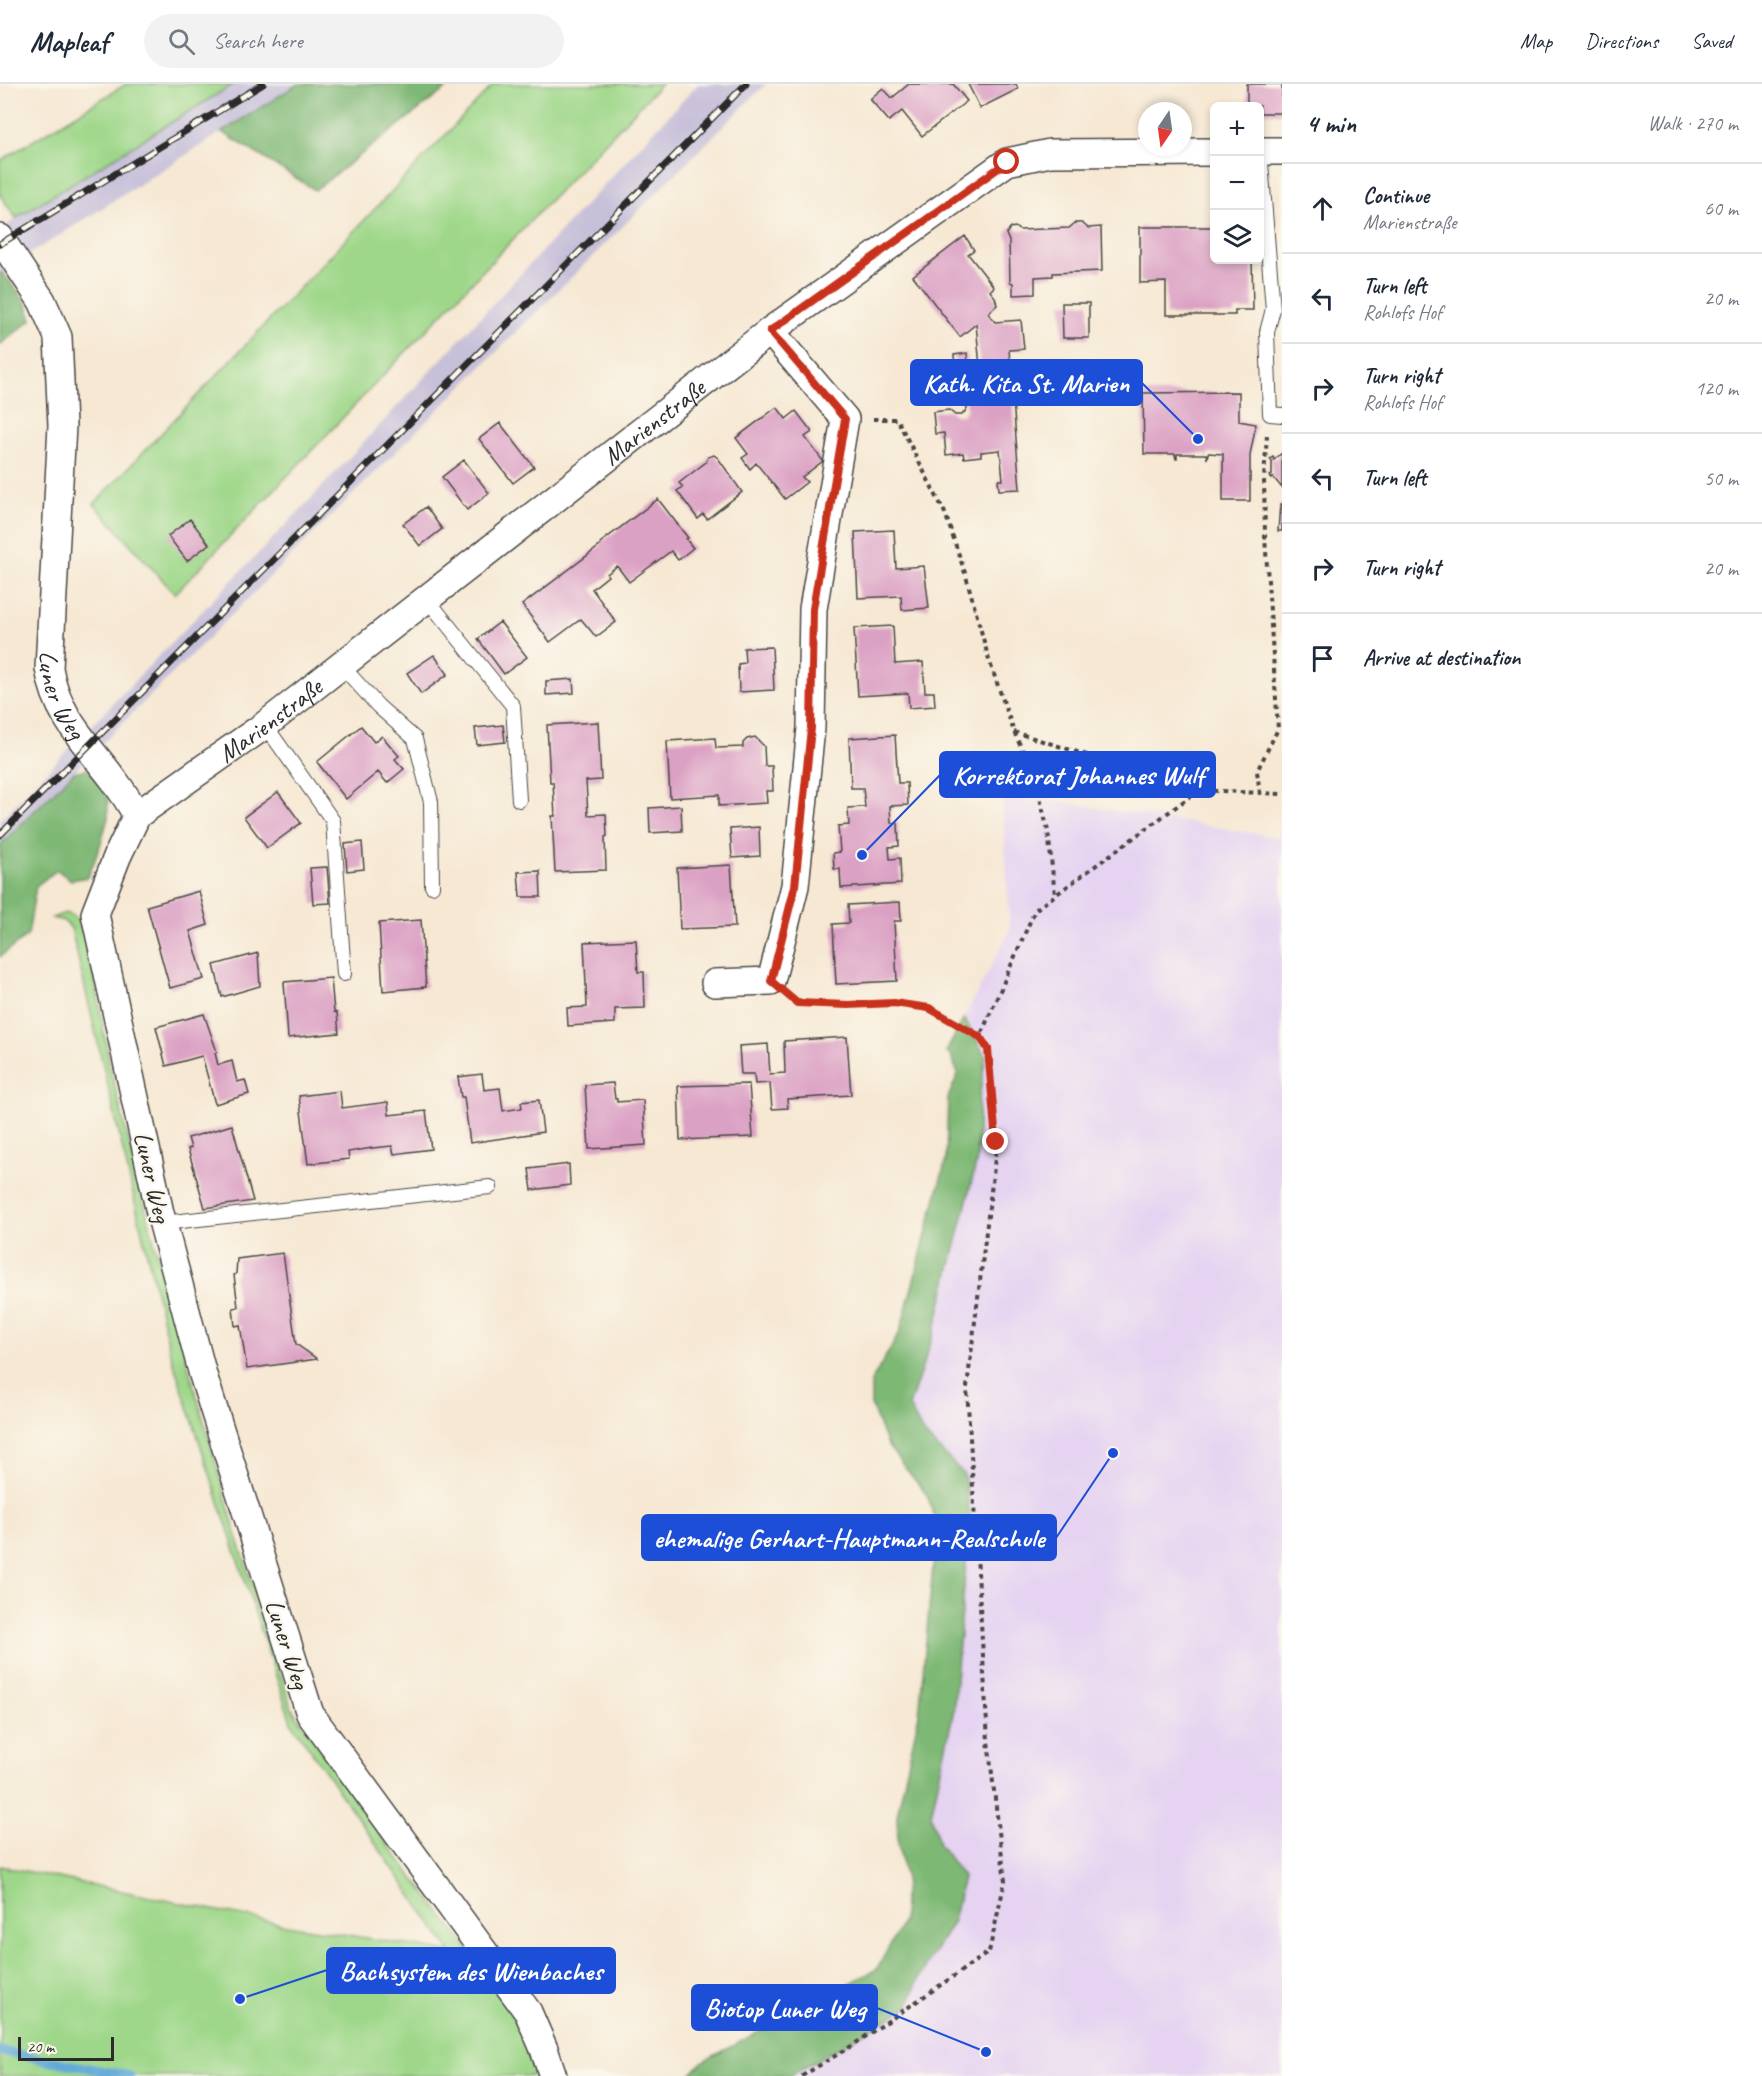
<!DOCTYPE html>
<meta charset="utf-8">
<style>
body{margin:0;font-family:Caveat,sans-serif;background:#f2f2f3;color:#1f2937}
.controls{position:absolute;right:18px;top:18px;display:grid;overflow:hidden;border-radius:9px;box-shadow:0 3px 9px #0003}
.controls button{width:54px;height:54px;display:grid;place-items:center;padding:0;border:0;border-bottom:2px solid #e0e1e3;background:#fff;color:#1f2937;font:30px sans-serif}
.compass{position:absolute;left:1138px;top:18px;width:54px;height:54px;border-radius:50%;background:#fff;box-shadow:0 3px 9px #0003;rotate:193deg}
.scale{position:absolute;left:18px;bottom:15px;width:96px;box-sizing:border-box;padding-left:6px;border:3px solid #2b2b2b;border-top:0;font-size:16px;line-height:21px;white-space:nowrap;color:#2b2b2b;-webkit-text-stroke:4px #fbf7ec;paint-order:stroke}
.stop{position:absolute;width:18px;height:18px;margin:-14px;border:4px solid #c8321e;border-radius:50%;background:#fff}
.stop.end{background:#c8321e;border-color:#fff;box-shadow:0 2px 6px #0008}
.list{margin:0;padding:0;list-style:none}
h2{display:flex;justify-content:space-between;align-items:center;height:78px;margin:0;padding:0 24px;font-size:26px}
h2 small{font-size:20px;font-weight:400;color:#747a83}
.list li{display:grid;grid-template-columns:39px 1fr auto;gap:18px;align-items:center;box-sizing:border-box;height:90px;padding:0 24px;border-top:2px solid #e0e1e3}
.list b{display:block;font-size:22px;white-space:nowrap}
.list p{margin:0;font-size:20px;white-space:nowrap;color:#747a83}
.list em{font-size:20px;font-style:normal;color:#747a83}
.icon{flex:none;width:33px;height:33px;fill:none;stroke:currentColor;stroke-width:2;stroke-linecap:round;stroke-linejoin:round}
.map{position:relative;flex:none;width:1282px;height:1992px;overflow:hidden}
header{display:flex;align-items:center;gap:36px;box-sizing:border-box;height:84px;padding:0 30px;background:#fff;border-bottom:2px solid #e0e1e3}
header strong{font-size:28px}
nav{display:flex;gap:33px;margin-inline-start:auto;font-size:21px}
.search{width:420px;height:54px;background:#f2f2f3;display:flex;align-items:center;gap:15px;box-sizing:border-box;padding:0 21px;border-radius:33px;color:#747a83;font-size:22px}
main{display:flex}
aside{flex:1;background:#fff}
.map>svg:first-child{display:block}
.built{fill:#e5d3f1}
.industrial{fill:#c7c0d9}
.green{fill:#9ed789;stroke:#64815a;stroke-width:1.5}
.forest{fill:#7eb875;stroke:#547250;stroke-width:1.5}
.lines{fill:none;stroke-linecap:round;stroke-linejoin:round}
.stream{stroke:#62a9d8;stroke-width:9}
.building{fill:#dba1c4}
.lane-casing{stroke:#494744;stroke-width:16}
.street-casing{stroke:#494744;stroke-width:30}
.path{stroke:#494744;stroke-width:4;stroke-dasharray:4.5 4.5;stroke-linecap:butt}
.lane{stroke:#fff;stroke-width:14}
.street{stroke:#fff;stroke-width:27}
.rail-casing{stroke:#2b2b2b;stroke-width:7}
.rail{stroke:#fbf7ec;stroke-width:4.5;stroke-dasharray:14;stroke-linecap:butt}
.route{stroke:#c8321e;stroke-width:8}
.labels{text-anchor:middle;stroke-width:4.5;stroke-linejoin:round;paint-order:stroke}
.street-label{font-size:26px;fill:#2b2b2b;stroke:#fbf7ec}
.leader{fill:none;stroke:#1d4ed8;stroke-width:2}
.callout-dot{fill:#1d4ed8;stroke:#fbf7ec;stroke-width:2}
.callout{fill:#1d4ed8;stroke:#1d4ed8;stroke-width:2}
.callout-label{font-size:27px;text-anchor:middle;font-weight:bold;fill:#fff}
</style>
<header>
<strong>Mapleaf</strong>
<div class="search"><svg class="icon" aria-label="search" viewBox="0 0 24 24"><circle cx="10" cy="10" r="6"/><path d="M15 15l6 6"/></svg>Search here</div>
<nav><a>Map</a><a>Directions</a><a>Saved</a></nav>
</header>
<main>
<div class="map">
<svg width="1282" height="1992" viewBox="0 0 1282 1992">
<rect width="100%" height="100%" fill="#fbf7ec"/>
<filter id="ink" filterUnits="userSpaceOnUse"><feTurbulence type="fractalNoise" baseFrequency=".0167" numOctaves="2"/><feDisplacementMap in="SourceGraphic" scale="12" xChannelSelector="R" yChannelSelector="G"/><feConvolveMatrix kernelMatrix="1 2 1 2 8 2 1 2 1" color-interpolation-filters="sRGB"/></filter>
<filter id="wash" filterUnits="userSpaceOnUse"><feTurbulence type="fractalNoise" baseFrequency=".008" numOctaves="4" result="noise"/><feDisplacementMap in="SourceGraphic" scale="24" xChannelSelector="R" yChannelSelector="G"/><feGaussianBlur stdDeviation="1.35" result="paint"/><feColorMatrix in="noise" values="0 0 0 0 0 0 0 0 0 0 0 0 0 0 0 0 0 1.4 0 .05"/><feComposite in="paint" operator="in"/></filter>
<g filter="url(#wash)">
<rect width="100%" height="100%" fill="#f6e8d3"/>
<!-- built -->
<path class="built" d="M 1002,708 L 1282,754 L 1282,1992 L 790,1992 L 909,1923 L 918,1896 L 953,1837 L 963,1793 L 939,1760 L 931,1731 L 953,1630 L 970,1432 L 964,1390 L 923,1349 L 909,1322 L 934,1249 L 977,1076 L 979,1014 L 986,973 L 964,934 L 1010,846 Z"/>
<!-- industrial -->
<path class="industrial" d="M 234,0 L 298,0 L 0,189 L 0,146 L 29,126 Z
M 698,0 L 766,0 L 0,761 L 0,736 L 307,419 Z"/>
<!-- green -->
<path class="green" d="M 126,0 L 234,0 L 16,134 L 0,111 L 0,77 Z
M 494,0 L 661,0 L 175,510 L 94,420 Z
M 65,829 C 79,832 83,841 88,854 L 110,984 L 165,1201 L 234,1443 L 292,1625 L 369,1736 L 468,1865 L 527,1953 L 540,1992 L 0,1992 L 0,1782 L 281,1840 L 451,1868 L 291,1638 L 170,1268 L 71,844 L 64,837 L 52,834 Z"/>
<!-- forest -->
<path class="forest" d="M 298,0 L 452,0 L 315,106 L 222,48 Z
M 2,188 L 26,218 L 32,235 L 0,261 L 0,189 Z
M 87,685 L 107,703 L 108,734 L 100,762 L 88,793 L 71,796 L 57,786 L 36,802 L 28,851 L 0,873 L 0,761 L 74,688 Z
M 964,934 L 986,973 L 979,1014 L 977,1076 L 934,1249 L 909,1322 L 923,1349 L 964,1390 L 970,1432 L 953,1630 L 931,1731 L 939,1760 L 963,1793 L 953,1837 L 918,1896 L 908,1923 L 790,1992 L 689,1992 L 702,1978 L 877,1885 L 903,1837 L 905,1792 L 898,1760 L 897,1731 L 919,1630 L 937,1440 L 927,1411 L 887,1361 L 871,1321 L 871,1298 L 900,1248 L 946,1076 L 948,1014 L 958,990 L 951,972 L 946,968 Z"/>
<g class="lines">
<!-- stream -->
<path class="stream" d="M 0,1967 L 130,1992"/>
</g>
<g id="blocks">
<!-- building -->
<path class="building" d="M 909,0 L 953,0 L 967,17 L 922,52 L 902,27 L 889,37 L 870,15 L 883,4 L 892,14 Z
M 968,0 L 1016,0 L 1018,5 L 980,24 Z
M 1247,0 L 1282,0 L 1282,29 L 1260,29 L 1260,22 L 1247,22 Z
M 1075,139 L 1082,139 L 1088,144 L 1101,143 L 1102,187 L 1053,189 L 1053,192 L 1035,193 L 1035,210 L 1013,211 L 1013,199 L 1010,198 L 1009,157 L 1006,150 L 1010,144 L 1015,143 L 1019,146 L 1069,144 Z
M 1140,143 L 1214,143 L 1214,176 L 1252,176 L 1253,226 L 1235,226 L 1235,231 L 1166,231 L 1166,198 L 1140,199 Z
M 965,152 L 974,166 L 968,170 L 994,203 L 990,207 L 995,213 L 997,221 L 988,229 L 995,238 L 1021,236 L 1024,265 L 1009,266 L 1020,405 L 999,406 L 998,396 L 1003,396 L 1000,366 L 981,368 L 981,372 L 964,374 L 963,369 L 946,371 L 944,349 L 935,350 L 933,328 L 949,326 L 955,331 L 962,331 L 967,325 L 964,296 L 956,297 L 954,271 L 967,269 L 970,296 L 981,294 L 976,240 L 960,253 L 913,192 Z
M 1062,219 L 1089,219 L 1089,254 L 1063,254 Z
M 1239,308 L 1239,337 L 1256,340 L 1250,371 L 1250,417 L 1223,417 L 1223,370 L 1208,369 L 1207,375 L 1206,370 L 1177,370 L 1177,375 L 1176,375 L 1175,370 L 1144,370 L 1143,309 Z
M 777,323 L 786,335 L 796,327 L 812,348 L 805,353 L 823,377 L 802,393 L 807,398 L 785,415 L 756,379 L 750,385 L 742,374 L 748,370 L 736,354 Z
M 500,339 L 534,383 L 513,399 L 479,355 Z
M 1282,369 L 1282,404 L 1273,393 L 1271,395 L 1270,392 L 1272,391 L 1272,378 L 1270,375 L 1273,373 L 1274,376 Z
M 714,371 L 718,374 L 742,408 L 707,435 L 703,430 L 698,435 L 677,407 L 683,403 L 679,399 L 706,378 L 708,373 Z
M 464,376 L 489,409 L 467,426 L 442,393 Z
M 658,415 L 688,454 L 686,455 L 693,464 L 678,476 L 671,467 L 629,498 L 617,482 L 607,490 L 608,492 L 592,505 L 616,538 L 596,553 L 581,535 L 550,558 L 522,521 L 601,461 L 600,459 Z
M 1280,420 L 1282,420 L 1282,447 L 1278,447 Z
M 426,423 L 442,445 L 420,462 L 403,440 Z
M 190,435 L 209,460 L 187,477 L 168,452 Z
M 894,446 L 896,484 L 924,482 L 929,524 L 902,526 L 901,512 L 858,514 L 855,448 Z
M 500,538 L 527,573 L 504,590 L 478,555 Z
M 893,542 L 895,580 L 923,578 L 925,608 L 934,608 L 935,622 L 909,624 L 908,609 L 858,612 L 854,544 Z
M 772,563 L 774,606 L 739,608 L 738,580 L 745,579 L 744,564 Z
M 434,571 L 448,590 L 421,610 L 407,589 Z
M 573,595 L 574,609 L 546,611 L 546,597 Z
M 598,638 L 601,696 L 586,697 L 588,731 L 606,730 L 607,752 L 605,753 L 606,786 L 555,788 L 552,732 L 555,732 L 554,716 L 553,698 L 550,698 L 547,641 Z
M 503,641 L 505,658 L 477,661 L 475,644 Z
M 361,642 L 374,658 L 382,652 L 399,672 L 395,675 L 404,685 L 387,699 L 378,688 L 346,715 L 317,678 Z
M 895,651 L 898,699 L 907,699 L 908,721 L 890,722 L 891,739 L 898,739 L 899,762 L 889,763 L 890,775 L 900,774 L 901,800 L 841,804 L 840,785 L 834,785 L 833,769 L 840,768 L 838,742 L 849,741 L 848,724 L 865,723 L 863,704 L 851,704 L 849,654 Z
M 755,653 L 764,662 L 765,682 L 772,682 L 773,707 L 766,707 L 767,719 L 719,722 L 719,711 L 670,714 L 667,657 L 715,654 L 716,664 L 743,663 L 743,659 L 747,655 Z
M 278,708 L 301,739 L 267,764 L 244,733 Z
M 681,722 L 682,747 L 650,749 L 649,724 Z
M 759,743 L 760,772 L 732,774 L 730,745 Z
M 362,758 L 364,785 L 347,787 L 345,760 Z
M 731,781 L 735,843 L 680,845 L 677,784 Z
M 327,783 L 330,819 L 313,820 L 310,784 Z
M 540,787 L 541,813 L 520,813 L 518,788 Z
M 199,807 L 208,841 L 190,847 L 204,895 L 170,904 L 147,822 Z
M 900,818 L 901,837 L 894,837 L 897,897 L 836,900 L 833,840 L 849,839 L 848,821 Z
M 421,836 L 426,903 L 383,907 L 379,839 Z
M 636,856 L 638,888 L 644,888 L 645,924 L 615,925 L 615,939 L 568,942 L 567,924 L 587,923 L 584,858 Z
M 258,869 L 260,902 L 222,913 L 214,881 Z
M 331,894 L 334,928 L 337,929 L 339,949 L 288,954 L 284,898 Z
M 204,930 L 217,968 L 215,969 L 218,981 L 232,977 L 237,998 L 245,996 L 249,1010 L 215,1020 L 202,972 L 166,982 L 156,943 Z
M 847,953 L 851,1011 L 787,1015 L 788,1024 L 772,1025 L 770,999 L 755,1000 L 754,990 L 741,990 L 739,962 L 768,960 L 770,990 L 785,989 L 784,957 Z
M 482,990 L 484,1006 L 500,1004 L 503,1027 L 522,1024 L 521,1018 L 539,1016 L 543,1048 L 470,1059 L 464,1013 L 461,1013 L 458,993 Z
M 613,999 L 615,1015 L 617,1015 L 617,1018 L 643,1016 L 646,1061 L 589,1065 L 585,1001 Z
M 749,1000 L 753,1053 L 680,1056 L 678,1002 Z
M 340,1007 L 342,1024 L 388,1018 L 389,1031 L 426,1027 L 431,1065 L 394,1070 L 392,1062 L 372,1064 L 348,1068 L 349,1075 L 308,1080 L 299,1012 Z
M 232,1041 L 253,1117 L 205,1124 L 188,1065 L 191,1064 L 188,1054 Z
M 569,1080 L 570,1101 L 532,1106 L 529,1085 Z
M 283,1169 L 296,1260 L 317,1275 L 247,1285 L 240,1241 L 235,1242 L 233,1224 L 238,1223 L 234,1191 L 236,1190 L 237,1175 Z"/>
</g>
</g>
<g filter="url(#ink)">
<use href="#blocks" fill-opacity="0" stroke="#494744" stroke-width="1.5"/>
<g class="lines">
<defs>
<path id="lane" d="M 1260,67 L 1273,225 L 1267,248 L 1270,330 L 1282,331
M 427,515 L 513,622 L 519,716
M 341,581 L 378,622 L 415,655 L 431,718 L 432,802
M 265,641 L 333,737 L 344,890
M 163,1139 L 490,1103"/>
<g id="street">
<path d="M 1260,67 L 1282,67"/>
<path id="s1" d="M 0,154 L 42,217 L 58,253 L 62,342 L 49,584 C 56,631 86,659 114,696 C 122,707 130,719 137,731"/>
<path d="M 715,899 L 771,897 L 795,802 L 811,644 L 813,525 L 845,335 L 770,247"/>
<path id="s2" d="M 553,1992 L 544,1965 L 528,1928 L 310,1630 L 203,1291 L 160,1129 L 95,830 L 117,773 L 137,731 L 265,641 L 770,247 L 1007,78 L 1050,69 L 1214,68"/>
</g>
</defs>
<!-- lane casing -->
<use href="#lane" class="lane-casing"/>
<!-- street casing -->
<use href="#street" class="street-casing"/>
<!-- path -->
<path class="path" d="M 873,335 L 897,335 L 945,429 L 966,492 L 989,576 L 1014,648 L 1035,693 L 1048,747 L 1055,811
M 1014,648 L 1198,706
M 1260,710 L 1257,687 L 1278,645 L 1265,453 L 1264,394 L 1267,351
M 792,915 L 797,919 L 848,921 L 894,919 L 929,924 L 980,953
M 802,1992 L 853,1961 L 989,1868 L 1005,1797 L 988,1657 L 967,1303 L 997,1058 L 988,965 L 980,953 L 1035,826 L 1199,706 L 1282,710"/>
<!-- lane -->
<use href="#lane" class="lane"/>
<!-- street -->
<use href="#street" class="street"/>
<defs>
<path id="rail" d="M 0,160 L 263,0
M 0,751 L 746,0"/>
</defs>
<!-- rail casing -->
<use href="#rail" class="rail-casing"/>
<!-- rail -->
<use href="#rail" class="rail"/>
</g>
</g>
<g class="lines" filter="url(#ink)">
<!-- route -->
<path class="route" d="M 996,1058 L 988,965 L 980,953 L 929,924 L 894,919 L 848,921 L 797,919 L 771,897 L 795,802 L 811,644 L 813,525 L 845,335 L 770,247 L 1007,78"/>
</g>
<g class="labels">
<!-- street labels -->
<g class="street-label">
<text dy="9" stroke="none"><textPath href="#s2" startOffset="2024">Marienstraße</textPath></text>
<text dy="9" stroke="none"><textPath href="#s1" startOffset="476">Luner Weg</textPath></text>
<text dy="9" stroke="none"><textPath href="#s2" startOffset="1538">Marienstraße</textPath></text>
<text transform="translate(153 1093) rotate(77)" y="9">Luner Weg</text>
<text transform="translate(288 1560) rotate(72)" y="9">Luner Weg</text>
</g>
</g>
<!-- callouts -->
<path class="leader" d="M1198 355L1142 299M862 771L940 691M1113 1369L1056 1454M240 1915L327 1886M986 1968L877 1924"/>
<g class="callout-dot">
<circle cx="1198" cy="355" r="6"/>
<circle cx="862" cy="771" r="6"/>
<circle cx="1113" cy="1369" r="6"/>
<circle cx="240" cy="1915" r="6"/>
<circle cx="986" cy="1968" r="6"/>
</g>
<g class="callout">
<rect x="911" y="276" width="231" height="45" rx="6"/>
<rect x="940" y="668" width="275" height="45" rx="6"/>
<rect x="642" y="1431" width="414" height="45" rx="6"/>
<rect x="327" y="1864" width="288" height="45" rx="6"/>
<rect x="692" y="1901" width="185" height="45" rx="6"/>
</g>
<g class="callout-label">
<text x="1026" y="308">Kath. Kita St. Marien</text>
<text x="1078" y="700">Korrektorat Johannes Wulf</text>
<text x="849" y="1463">ehemalige Gerhart-Hauptmann-Realschule</text>
<text x="471" y="1896">Bachsystem des Wienbaches</text>
<text x="785" y="1933">Biotop Luner Weg</text>
</g>
</svg>
<div class="controls">
<button>+</button>
<button>−</button>
<button><svg class="icon" aria-label="layers" viewBox="0 0 24 24"><path d="M12 4l9 5-9 5-9-5zM3 14l9 5 9-5"/></svg></button>
</div>
<svg class="compass" viewBox="-18 -18 36 36"><path d="M0-13l5 13h-10z" fill="#e53935"/><path d="M0 13l5-13h-10z" fill="#747a83"/></svg>
<div class="scale">20 m</div>
<div class="stop" style="left:1007px;top:78px"></div>
<div class="stop end" style="left:996px;top:1058px"></div>
</div>
<aside>
<h2>4 min<small>Walk · 270 m</small></h2>
<ul class="list">
<li><svg class="icon" aria-label="ahead" viewBox="0 0 24 24"><path d="M12 20V5M6 11l6-6 6 6"/></svg><div><b>Continue</b><p>Marienstraße</p></div><em>60 m</em></li>
<li><svg class="icon" aria-label="left" viewBox="0 0 24 24"><path d="M17 20v-9H6M10 6l-5 5 5 5"/></svg><div><b>Turn left</b><p>Rohlofs Hof</p></div><em>20 m</em></li>
<li><svg class="icon" aria-label="right" viewBox="0 0 24 24"><path d="M7 20v-9h11M14 6l5 5-5 5"/></svg><div><b>Turn right</b><p>Rohlofs Hof</p></div><em>120 m</em></li>
<li><svg class="icon" aria-label="left" viewBox="0 0 24 24"><path d="M17 20v-9H6M10 6l-5 5 5 5"/></svg><div><b>Turn left</b></div><em>50 m</em></li>
<li><svg class="icon" aria-label="right" viewBox="0 0 24 24"><path d="M7 20v-9h11M14 6l5 5-5 5"/></svg><div><b>Turn right</b></div><em>20 m</em></li>
<li><svg class="icon" aria-label="arrive" viewBox="0 0 24 24"><path d="M6 21V4h12l-3 4 3 4H6"/></svg><div><b>Arrive at destination</b></div></li>
</ul>
</aside>
</main>
